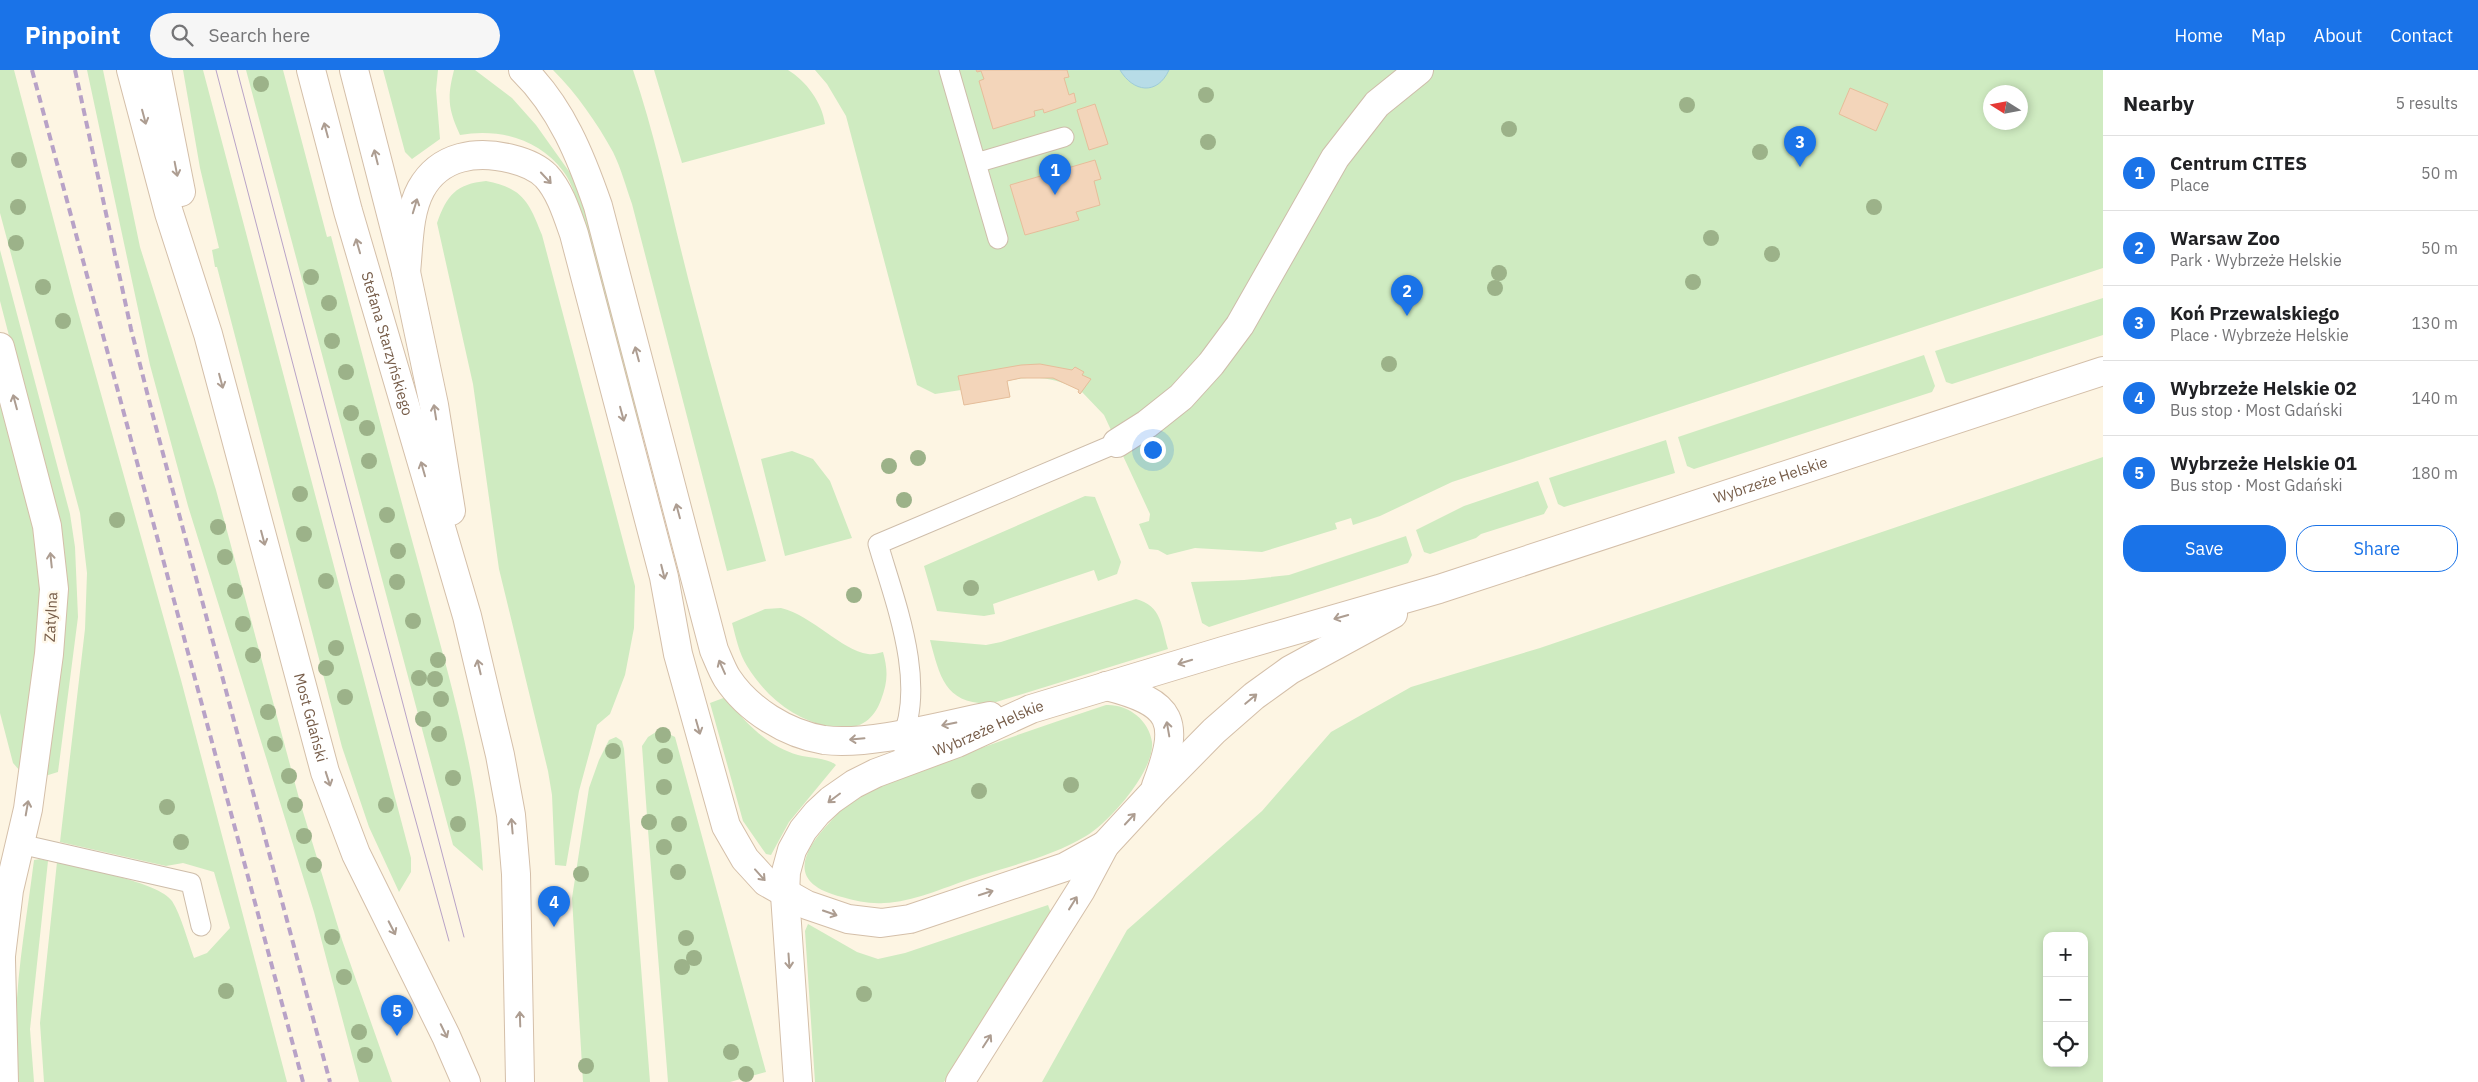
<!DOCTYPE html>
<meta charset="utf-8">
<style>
body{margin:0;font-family:"IBM Plex Sans",sans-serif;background:#f6f6f6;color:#202124}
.controls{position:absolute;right:15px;bottom:15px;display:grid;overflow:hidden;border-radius:10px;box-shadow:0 2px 8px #0003}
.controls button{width:45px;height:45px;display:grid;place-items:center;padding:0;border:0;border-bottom:1px solid #e0e0e0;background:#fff;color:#202124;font:25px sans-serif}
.compass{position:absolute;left:1983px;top:15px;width:45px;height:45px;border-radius:50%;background:#fff;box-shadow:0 2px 8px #0003;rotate:281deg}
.you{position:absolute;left:1152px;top:379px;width:18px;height:18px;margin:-12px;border:4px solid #fff;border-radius:50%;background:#1a73e8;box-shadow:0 0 0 8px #1a73e833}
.badge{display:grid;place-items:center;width:32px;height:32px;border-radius:50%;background:#1a73e8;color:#fff;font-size:16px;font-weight:700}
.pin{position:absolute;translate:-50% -41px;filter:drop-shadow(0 1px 2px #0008)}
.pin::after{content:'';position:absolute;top:26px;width:18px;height:15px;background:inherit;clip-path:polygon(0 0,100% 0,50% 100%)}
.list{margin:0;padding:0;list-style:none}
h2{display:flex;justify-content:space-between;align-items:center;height:65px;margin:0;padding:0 20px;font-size:21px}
h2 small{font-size:16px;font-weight:400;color:#757577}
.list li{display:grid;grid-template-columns:32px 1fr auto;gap:15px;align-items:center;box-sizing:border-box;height:75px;padding:0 20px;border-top:1px solid #e0e0e0}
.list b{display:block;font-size:19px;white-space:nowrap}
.list p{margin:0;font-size:16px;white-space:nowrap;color:#757577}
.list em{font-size:16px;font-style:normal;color:#757577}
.actions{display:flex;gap:10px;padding:15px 20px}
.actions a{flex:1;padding:11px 0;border:1px solid #1a73e8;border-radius:20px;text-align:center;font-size:18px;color:#1a73e8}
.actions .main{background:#1a73e8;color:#fff}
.icon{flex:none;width:28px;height:28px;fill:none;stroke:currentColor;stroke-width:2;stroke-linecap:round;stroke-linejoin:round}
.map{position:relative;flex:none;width:2103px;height:1012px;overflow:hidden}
header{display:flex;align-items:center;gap:30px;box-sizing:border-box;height:70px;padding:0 25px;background:#1a73e8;color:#fff}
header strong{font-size:24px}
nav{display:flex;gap:28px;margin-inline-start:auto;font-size:18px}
.search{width:350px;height:45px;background:#f6f6f6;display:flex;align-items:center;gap:12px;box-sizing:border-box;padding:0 18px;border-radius:28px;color:#757577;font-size:19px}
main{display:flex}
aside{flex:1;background:#fff}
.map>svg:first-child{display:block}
.green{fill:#cfebc1;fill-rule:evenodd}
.water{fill:#b7dce7;stroke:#9dcbd9}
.building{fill:#f3d5ba;stroke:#e6bd9a}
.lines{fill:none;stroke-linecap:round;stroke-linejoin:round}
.service-casing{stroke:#cebdaa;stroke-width:21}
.minor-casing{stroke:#cebdaa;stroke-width:30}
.secondary-casing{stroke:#d4bfa9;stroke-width:30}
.service{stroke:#fff;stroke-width:19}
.minor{stroke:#fff;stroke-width:28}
.secondary{stroke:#fff;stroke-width:28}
.tram{stroke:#b8a2c7;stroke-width:1}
.rail{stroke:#b8a2c7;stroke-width:4;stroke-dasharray:8 5;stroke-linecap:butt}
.tree{fill:#9cb289}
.oneway{stroke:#ad9d91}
.labels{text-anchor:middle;stroke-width:5;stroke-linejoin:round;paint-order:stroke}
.street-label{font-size:15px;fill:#765c48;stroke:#fff8ea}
</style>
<header>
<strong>Pinpoint</strong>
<div class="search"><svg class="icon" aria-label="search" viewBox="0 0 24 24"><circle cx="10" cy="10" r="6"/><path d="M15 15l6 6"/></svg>Search here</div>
<nav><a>Home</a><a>Map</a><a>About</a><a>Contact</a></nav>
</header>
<main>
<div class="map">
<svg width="2103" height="1012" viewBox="0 0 2103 1012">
<rect width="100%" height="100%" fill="#fdf5e3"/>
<!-- green -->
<path class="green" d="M 0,0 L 14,0 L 75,231 L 181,610 L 287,1012 L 44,1012 L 40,953 L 57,792 C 81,798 159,812 172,831 C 181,845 188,872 194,888 L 207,883 L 230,858 L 214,802 L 183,793 L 166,796 L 60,772 L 85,559 L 87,503 L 80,443 L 0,143 Z
M 87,0 L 103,0 L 140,177 L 216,420 L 300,732 L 342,870 L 392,1012 L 359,1012 L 314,842 L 188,436 L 150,295 Z
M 183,0 L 203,0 L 411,788 L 411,802 L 399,822 L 369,757 L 342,677 L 217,197 L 215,197 L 212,180 L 219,178 L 200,98 Z
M 246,0 L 283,0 L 327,167 L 331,166 C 361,279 390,391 421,503 C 447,601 478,699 483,801 L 453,775 Z
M 383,0 L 438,0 L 436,20 L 440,69 L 412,89 L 405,82 Z
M 454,0 L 475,0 L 512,28 L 536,55 L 573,107 L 585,132 L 646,353 L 636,356 L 582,148 C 577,132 573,114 563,101 C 539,69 499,58 460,65 C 448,39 447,28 454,0 Z
M 553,0 L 633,0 C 659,77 674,157 695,235 C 717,321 743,405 766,491 L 727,501 L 632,134 C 626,117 621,98 613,82 C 597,53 577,24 553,0 Z
M 654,0 L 788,0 C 806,11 822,32 825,54 L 682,93 Z
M 815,0 L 2103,0 L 2103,198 L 1452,412 L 1380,446 L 1353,455 L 1351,448 L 1335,453 L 1337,459 L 1262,482 L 1195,478 L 1167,485 L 1158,480 L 1149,479 L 1139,454 L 1149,451 L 1150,444 L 1104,345 L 1082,322 L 1080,324 L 1078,322 L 1079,320 C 1054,307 1034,305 1007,311 L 1010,327 L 964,335 L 961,320 L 935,324 L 917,315 L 846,46 L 827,14 ZM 1990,22 L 2020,22 L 2020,52 L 1990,52 Z
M 486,111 C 523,118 529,132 542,165 L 635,516 L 634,558 L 625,605 L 610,644 L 597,655 L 579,721 L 566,796 L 555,795 L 552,725 L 548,701 L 499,499 L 473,314 L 437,153 C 447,125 456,114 486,111 Z
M 0,180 L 70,444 L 75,477 L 78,547 L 58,702 L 45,706 L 45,405 L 0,231 Z
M 2103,228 L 2103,265 L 1952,314 L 1946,312 L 1935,281 Z
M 1924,285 L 1935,316 L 1932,322 L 1694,399 L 1687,396 L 1678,367 Z
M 0,332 C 16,391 39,453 40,515 C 41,574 27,641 20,701 L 13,693 L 0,643 Z
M 1666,370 L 1675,403 L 1564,437 L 1558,434 L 1549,408 Z
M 792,381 L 813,389 L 830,411 L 852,468 L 785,486 L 761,389 Z
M 2103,387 L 2103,1012 L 1042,1012 L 1127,860 L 1262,741 L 1331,662 L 1411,617 L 1540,578 ZM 2047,866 L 2084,866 L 2084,993 L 2047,993 Z
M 1538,411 L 1548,437 L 1544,444 L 1481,464 L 1476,468 L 1430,484 L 1424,482 L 1416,460 L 1464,436 Z
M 1085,426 L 1095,427 L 1121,492 L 1117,504 L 1098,511 L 1094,500 L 993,534 L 995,544 L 984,546 L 937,541 L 924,496 Z
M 1406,466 L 1412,485 L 1408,493 L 1209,557 L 1202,553 L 1191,512 L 1244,510 L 1289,505 Z
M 1136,529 C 1162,536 1161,556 1168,579 L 993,633 C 946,636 940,608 930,570 L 986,575 L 1001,572 Z
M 781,538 C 813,546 841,580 868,584 C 873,585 878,583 883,582 C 888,600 888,612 881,630 C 872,654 855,661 830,657 C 795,650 766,627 747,596 C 739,583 736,568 732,553 L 765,539 Z
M 726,627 C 744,652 767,676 798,685 C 809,688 828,688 836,695 L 789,752 L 771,785 L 766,784 L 743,751 L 710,633 Z
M 1106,635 C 1128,634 1149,650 1152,672 C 1155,700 1110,752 1086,766 C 1052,787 1008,796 970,809 C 943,818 913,832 884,833 C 870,834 856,831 842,827 C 789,814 799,785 830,752 C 837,745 843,736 851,730 C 872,715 900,708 925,698 C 985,676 1046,655 1106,635 Z
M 656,662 L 667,663 L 675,667 L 766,1002 L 730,1012 L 668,1012 L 648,760 L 645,756 L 647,746 L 642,676 L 648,667 Z
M 616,667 L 622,671 L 624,679 L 650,1012 L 583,1012 L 572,828 L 589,718 L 599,690 L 609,670 Z
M 40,789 L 48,791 L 30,959 L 34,1012 L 19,1012 C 9,939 25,863 34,790 Z
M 1048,835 L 1051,843 L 944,1012 L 815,1012 L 805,861 L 808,854 L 857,882 L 878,889 L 905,883 Z"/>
<!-- water -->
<path class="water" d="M 1120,0 L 1169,0 C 1157,26 1133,22 1120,0 Z"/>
<!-- building -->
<path class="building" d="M 976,0 L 1067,0 L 1069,7 L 1064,8 L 1069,25 L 1074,23 L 1076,32 L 1044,43 L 1043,39 L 1034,41 L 1035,46 L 993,59 L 979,11 L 984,9 L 981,1 L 977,2 Z
M 1850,18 L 1888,34 L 1876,61 L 1839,44 Z
M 1095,34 L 1108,74 L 1089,80 L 1077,40 Z
M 1095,90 L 1101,109 L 1094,111 L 1100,135 L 1076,142 L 1079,150 L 1025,165 L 1010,115 Z
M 1040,294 L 1072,300 L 1075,297 L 1084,302 L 1082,305 L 1091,309 L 1080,324 L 1078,322 L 1079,320 L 1053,308 L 1021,308 L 1007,311 L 1010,327 L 964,335 L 958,306 L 1021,295 Z"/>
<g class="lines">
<defs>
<path id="service" d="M 949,0 L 998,169
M 976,93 L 1064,67
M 900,673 C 928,615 895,532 878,474 L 1117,373
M 20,774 L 191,813 L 201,856"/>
<path id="minor" d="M 1117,373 L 1147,354 L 1181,327 L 1211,294 L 1240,255 L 1335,88 L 1377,34 L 1419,0"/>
<g id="secondary">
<path id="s1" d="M 131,0 L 169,143 L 208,264 L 325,702 L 356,784 L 446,966 L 466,1012"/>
<path d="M 157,0 L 181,122"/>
<path id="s2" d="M 311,0 L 348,141 L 467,546 L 500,685 L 511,745 L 516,804 L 520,1012"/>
<path d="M 354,0 L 406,202 L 434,335 L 451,441"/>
<path d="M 523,0 C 561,37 581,87 598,136 L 714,580 C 718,589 722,600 727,608 C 748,640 787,664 824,670 C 870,676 944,655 990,646"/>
<path d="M 406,202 C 409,175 408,143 421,119 C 440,85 477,80 512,89 C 524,92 537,97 546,106 C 560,121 567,144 574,164 L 664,507 L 678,584 L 726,756 L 745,789 L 766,812 L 807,835 L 848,849 L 881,853 L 910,849 L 1065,797 L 1105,775"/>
<path d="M 0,277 L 47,456 L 54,519 L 49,584 L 28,739 L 9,820 L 0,894"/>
<path d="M 1106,616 C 1174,633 1181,651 1156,716"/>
<path d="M 1,890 L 4,1012"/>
<path id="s3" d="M 798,1012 L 785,825 L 786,802 L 792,780 L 803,760 L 817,743 L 831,730 L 854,714 L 876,703 L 957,673 L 1031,639 L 1223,581 L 1439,519 L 2103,301"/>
<path d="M 960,1012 L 1081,820 L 1105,775 L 1154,722 L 1214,661 L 1254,626 L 1290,600 L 1393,544"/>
</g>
</defs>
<!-- service casing -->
<use href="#service" class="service-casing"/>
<!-- minor casing -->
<use href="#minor" class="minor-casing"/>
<!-- secondary casing -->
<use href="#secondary" class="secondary-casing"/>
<!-- service -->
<use href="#service" class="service"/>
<!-- minor -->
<use href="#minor" class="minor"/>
<!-- secondary -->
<use href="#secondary" class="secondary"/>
<!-- tram -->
<path class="tram" d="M 216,0 L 352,520 L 449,871
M 237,0 L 464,867"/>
<!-- rail -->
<path class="rail" d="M 32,0 L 303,1012
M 75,0 L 131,259 L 153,346 L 330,1012"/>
</g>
<!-- trees -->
<g class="tree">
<circle cx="261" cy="14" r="8"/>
<circle cx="1206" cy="25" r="8"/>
<circle cx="1687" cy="35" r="8"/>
<circle cx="1509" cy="59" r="8"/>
<circle cx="1208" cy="72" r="8"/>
<circle cx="1760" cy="82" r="8"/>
<circle cx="19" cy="90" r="8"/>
<circle cx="18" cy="137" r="8"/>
<circle cx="1874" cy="137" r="8"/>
<circle cx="1711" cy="168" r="8"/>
<circle cx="16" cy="173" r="8"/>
<circle cx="1772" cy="184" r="8"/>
<circle cx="1499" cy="203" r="8"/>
<circle cx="311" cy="207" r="8"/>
<circle cx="1693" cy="212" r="8"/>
<circle cx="43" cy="217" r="8"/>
<circle cx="1495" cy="218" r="8"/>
<circle cx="329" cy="233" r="8"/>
<circle cx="63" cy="251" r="8"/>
<circle cx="332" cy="271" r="8"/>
<circle cx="1389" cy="294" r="8"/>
<circle cx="346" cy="302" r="8"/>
<circle cx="351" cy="343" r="8"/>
<circle cx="367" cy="358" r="8"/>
<circle cx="918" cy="388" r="8"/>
<circle cx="369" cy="391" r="8"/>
<circle cx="889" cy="396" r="8"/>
<circle cx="300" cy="424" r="8"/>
<circle cx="904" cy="430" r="8"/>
<circle cx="387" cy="445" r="8"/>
<circle cx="117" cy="450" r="8"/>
<circle cx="218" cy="457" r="8"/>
<circle cx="304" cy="464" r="8"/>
<circle cx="398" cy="481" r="8"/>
<circle cx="225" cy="487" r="8"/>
<circle cx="326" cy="511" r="8"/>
<circle cx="397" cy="512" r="8"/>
<circle cx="971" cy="518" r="8"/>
<circle cx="235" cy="521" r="8"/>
<circle cx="854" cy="525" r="8"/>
<circle cx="413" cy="551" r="8"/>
<circle cx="243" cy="554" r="8"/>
<circle cx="336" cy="578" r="8"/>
<circle cx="253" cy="585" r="8"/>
<circle cx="438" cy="590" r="8"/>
<circle cx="326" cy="598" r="8"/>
<circle cx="419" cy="608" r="8"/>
<circle cx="435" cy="609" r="8"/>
<circle cx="345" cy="627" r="8"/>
<circle cx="441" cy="629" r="8"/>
<circle cx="268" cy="642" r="8"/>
<circle cx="423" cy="649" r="8"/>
<circle cx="439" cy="664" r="8"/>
<circle cx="663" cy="665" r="8"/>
<circle cx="275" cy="674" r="8"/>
<circle cx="613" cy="681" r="8"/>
<circle cx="665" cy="686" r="8"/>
<circle cx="289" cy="706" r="8"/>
<circle cx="453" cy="708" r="8"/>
<circle cx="1071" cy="715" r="8"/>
<circle cx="664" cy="717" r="8"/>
<circle cx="979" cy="721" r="8"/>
<circle cx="295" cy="735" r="8"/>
<circle cx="386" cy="735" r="8"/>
<circle cx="167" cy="737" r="8"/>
<circle cx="649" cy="752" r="8"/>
<circle cx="458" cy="754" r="8"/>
<circle cx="679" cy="754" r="8"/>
<circle cx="304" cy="766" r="8"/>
<circle cx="181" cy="772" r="8"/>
<circle cx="664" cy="777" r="8"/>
<circle cx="314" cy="795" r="8"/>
<circle cx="678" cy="802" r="8"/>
<circle cx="581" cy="804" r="8"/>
<circle cx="332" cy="867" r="8"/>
<circle cx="686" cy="868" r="8"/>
<circle cx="694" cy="888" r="8"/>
<circle cx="682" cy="897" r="8"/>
<circle cx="344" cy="907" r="8"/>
<circle cx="226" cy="921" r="8"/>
<circle cx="864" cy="924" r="8"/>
<circle cx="359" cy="962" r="8"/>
<circle cx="731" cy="982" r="8"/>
<circle cx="365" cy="985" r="8"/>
<circle cx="586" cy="996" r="8"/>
<circle cx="746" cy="1004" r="8"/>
</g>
<!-- one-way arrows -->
<defs><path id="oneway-shaft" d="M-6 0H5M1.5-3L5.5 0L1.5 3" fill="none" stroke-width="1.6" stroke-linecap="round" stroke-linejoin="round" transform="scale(1.25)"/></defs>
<g class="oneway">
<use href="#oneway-shaft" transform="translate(144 47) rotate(75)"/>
<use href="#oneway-shaft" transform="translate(326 60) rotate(-105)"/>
<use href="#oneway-shaft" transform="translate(376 87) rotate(-104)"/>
<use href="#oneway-shaft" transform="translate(176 99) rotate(79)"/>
<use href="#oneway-shaft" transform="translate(546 108) rotate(47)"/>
<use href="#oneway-shaft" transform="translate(415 136) rotate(-73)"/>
<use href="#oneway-shaft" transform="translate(358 176) rotate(-106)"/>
<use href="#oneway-shaft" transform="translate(637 284) rotate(-105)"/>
<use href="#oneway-shaft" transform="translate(221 311) rotate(75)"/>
<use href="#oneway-shaft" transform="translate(15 332) rotate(-105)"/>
<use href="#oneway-shaft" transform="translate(435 342) rotate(-99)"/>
<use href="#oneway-shaft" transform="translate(622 344) rotate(75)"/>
<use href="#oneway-shaft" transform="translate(423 399) rotate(-106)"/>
<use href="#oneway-shaft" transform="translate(678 441) rotate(-105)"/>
<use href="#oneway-shaft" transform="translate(263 468) rotate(75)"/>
<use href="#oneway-shaft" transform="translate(51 490) rotate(-96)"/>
<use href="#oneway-shaft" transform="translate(663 502) rotate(76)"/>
<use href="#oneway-shaft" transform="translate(1341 547) rotate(164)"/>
<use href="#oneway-shaft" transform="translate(1185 592) rotate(163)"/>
<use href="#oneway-shaft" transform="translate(479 597) rotate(-103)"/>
<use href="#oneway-shaft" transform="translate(722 597) rotate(-114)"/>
<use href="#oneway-shaft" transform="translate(1251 629) rotate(-40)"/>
<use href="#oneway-shaft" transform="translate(949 654) rotate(169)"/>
<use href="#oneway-shaft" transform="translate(698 657) rotate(74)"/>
<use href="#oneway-shaft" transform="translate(1168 659) rotate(-100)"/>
<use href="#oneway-shaft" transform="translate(857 669) rotate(175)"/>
<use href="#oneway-shaft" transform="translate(328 709) rotate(72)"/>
<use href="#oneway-shaft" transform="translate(834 728) rotate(143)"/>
<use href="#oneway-shaft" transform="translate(27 738) rotate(-80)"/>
<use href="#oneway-shaft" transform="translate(1130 749) rotate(-47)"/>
<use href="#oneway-shaft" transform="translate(512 756) rotate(-95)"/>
<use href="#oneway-shaft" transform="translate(760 805) rotate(48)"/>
<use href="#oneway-shaft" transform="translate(986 823) rotate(-18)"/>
<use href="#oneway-shaft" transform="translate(1073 833) rotate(-58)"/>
<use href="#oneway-shaft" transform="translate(830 843) rotate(19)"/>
<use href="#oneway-shaft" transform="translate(392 858) rotate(63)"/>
<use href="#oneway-shaft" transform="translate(789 891) rotate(86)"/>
<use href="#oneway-shaft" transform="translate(520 949) rotate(-92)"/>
<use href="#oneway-shaft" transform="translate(444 961) rotate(64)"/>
<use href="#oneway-shaft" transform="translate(987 971) rotate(-57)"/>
</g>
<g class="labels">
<!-- street labels -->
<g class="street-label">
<text dy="5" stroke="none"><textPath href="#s2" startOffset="284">Stefana Starzyńskiego</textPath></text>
<text dy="5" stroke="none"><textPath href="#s3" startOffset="1292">Wybrzeże Helskie</textPath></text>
<text transform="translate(51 547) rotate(-87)" y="5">Zatylna</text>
<text dy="5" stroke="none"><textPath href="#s1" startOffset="672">Most Gdański</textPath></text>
<text dy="5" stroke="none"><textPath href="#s3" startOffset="471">Wybrzeże Helskie</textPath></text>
</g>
</g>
</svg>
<div class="controls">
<button>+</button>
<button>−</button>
<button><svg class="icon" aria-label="locate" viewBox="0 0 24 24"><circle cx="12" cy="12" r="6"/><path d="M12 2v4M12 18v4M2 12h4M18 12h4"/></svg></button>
</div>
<svg class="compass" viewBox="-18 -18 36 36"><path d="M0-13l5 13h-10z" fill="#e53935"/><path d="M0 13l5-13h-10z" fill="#757577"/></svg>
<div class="you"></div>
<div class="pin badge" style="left:1055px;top:125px">1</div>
<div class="pin badge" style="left:1407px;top:246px">2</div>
<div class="pin badge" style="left:1800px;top:97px">3</div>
<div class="pin badge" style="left:554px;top:857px">4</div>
<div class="pin badge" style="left:397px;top:966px">5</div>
</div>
<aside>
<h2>Nearby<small>5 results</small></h2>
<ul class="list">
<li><span class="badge">1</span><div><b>Centrum CITES</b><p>Place</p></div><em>50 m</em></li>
<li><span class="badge">2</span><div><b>Warsaw Zoo</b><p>Park · Wybrzeże Helskie</p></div><em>50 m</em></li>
<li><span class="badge">3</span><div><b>Koń Przewalskiego</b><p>Place · Wybrzeże Helskie</p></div><em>130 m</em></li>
<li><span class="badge">4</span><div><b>Wybrzeże Helskie 02</b><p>Bus stop · Most Gdański</p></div><em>140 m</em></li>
<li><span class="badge">5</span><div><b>Wybrzeże Helskie 01</b><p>Bus stop · Most Gdański</p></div><em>180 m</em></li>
</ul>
<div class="actions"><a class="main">Save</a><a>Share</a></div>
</aside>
</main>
